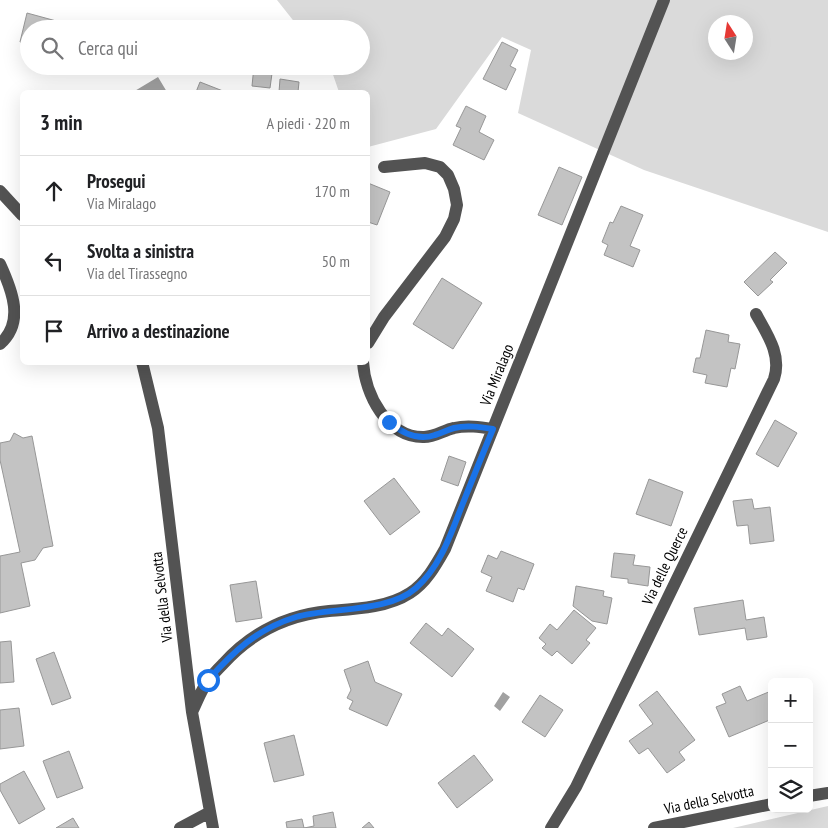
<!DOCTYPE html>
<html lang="it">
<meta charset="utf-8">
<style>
body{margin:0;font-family:"PT Sans Narrow",sans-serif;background:#f6f6f6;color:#202124}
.controls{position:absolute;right:15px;bottom:15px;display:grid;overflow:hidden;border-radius:8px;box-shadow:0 5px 20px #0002}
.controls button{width:45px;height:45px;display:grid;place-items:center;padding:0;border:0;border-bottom:1px solid #e0e0e0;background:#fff;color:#202124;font:25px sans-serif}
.compass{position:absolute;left:708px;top:15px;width:45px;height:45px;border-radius:50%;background:#fff;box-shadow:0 5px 20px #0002;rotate:348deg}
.stop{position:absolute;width:15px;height:15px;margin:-11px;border:4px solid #1a73e8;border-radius:50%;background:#fff}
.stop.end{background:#1a73e8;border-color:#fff;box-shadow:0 1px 5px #0008}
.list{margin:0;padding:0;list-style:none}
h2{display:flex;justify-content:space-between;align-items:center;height:65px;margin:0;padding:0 20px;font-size:21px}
h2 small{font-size:16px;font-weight:400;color:#757577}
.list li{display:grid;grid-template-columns:32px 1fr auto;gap:15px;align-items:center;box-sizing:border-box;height:70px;padding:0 20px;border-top:1px solid #e0e0e0}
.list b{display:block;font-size:19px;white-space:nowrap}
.list p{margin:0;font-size:16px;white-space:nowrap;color:#757577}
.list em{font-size:16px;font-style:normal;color:#757577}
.icon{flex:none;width:28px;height:28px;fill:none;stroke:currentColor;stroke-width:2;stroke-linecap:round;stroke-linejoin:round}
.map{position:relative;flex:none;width:828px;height:828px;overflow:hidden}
.search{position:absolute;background:#fff;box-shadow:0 5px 20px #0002;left:20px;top:20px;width:350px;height:55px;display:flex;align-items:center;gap:12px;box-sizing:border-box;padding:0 18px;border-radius:28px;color:#757577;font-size:19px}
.panel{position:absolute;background:#fff;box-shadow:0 5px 20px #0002;left:20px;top:90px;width:350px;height:275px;border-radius:8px}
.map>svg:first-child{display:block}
.green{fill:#dadada;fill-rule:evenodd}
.water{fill:#a1a1a1}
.building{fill:#c3c3c3;stroke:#979797}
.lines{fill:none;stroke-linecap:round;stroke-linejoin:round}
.minor{stroke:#535353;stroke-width:12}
.route{stroke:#1a73e8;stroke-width:6}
.labels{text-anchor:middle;stroke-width:4;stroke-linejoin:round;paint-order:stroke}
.street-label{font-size:15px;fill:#000;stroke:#fff}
</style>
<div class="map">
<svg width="828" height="828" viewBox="0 0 828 828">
<rect width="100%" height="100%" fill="#fff"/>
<!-- green -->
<path class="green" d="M 277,0 L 828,0 L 828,232 L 644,170 L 518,113 L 531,50 L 502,37 L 436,129 L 368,147 L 368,92 L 339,92 L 330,66 L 361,66 L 361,29 L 300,29 ZM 716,22 L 746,22 L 746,52 L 716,52 Z
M 828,806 L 828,828 L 733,828 Z"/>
<!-- water -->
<path class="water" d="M 158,77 L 167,92 L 133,92 Z
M 503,692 L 510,697 L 500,711 L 494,706 Z"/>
<!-- building -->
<path class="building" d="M 27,13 L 71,25 L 70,29 L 29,29 L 29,44 L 20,42 Z
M 502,42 L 518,50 L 510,66 L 516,69 L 506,90 L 483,79 Z
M 254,66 L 273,66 L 270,88 L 252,86 Z
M 280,79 L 299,82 L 298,92 L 279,92 Z
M 200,82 L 223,91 L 223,92 L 196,92 Z
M 466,106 L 486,116 L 479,132 L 494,140 L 484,160 L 453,145 L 461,128 L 456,126 Z
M 559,167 L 582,177 L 562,225 L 538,215 Z
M 368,183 L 390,192 L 377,225 L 368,222 Z
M 621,206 L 643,215 L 630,246 L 640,250 L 633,267 L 604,255 L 608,245 L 602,242 L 610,222 L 613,223 Z
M 775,252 L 787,263 L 770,280 L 773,282 L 758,296 L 744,282 Z
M 442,278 L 482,303 L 453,349 L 413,324 Z
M 706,330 L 729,335 L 728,342 L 740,344 L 735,369 L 731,368 L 727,387 L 705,383 L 707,375 L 693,372 L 696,358 L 700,358 Z
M 775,420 L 797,433 L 778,467 L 756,454 Z
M 14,433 L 23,438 L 32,436 L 53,546 L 43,548 L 35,560 L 21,563 L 30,606 L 0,613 L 0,556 L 20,552 L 0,460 L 0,443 L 10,441 Z
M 449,456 L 466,462 L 458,486 L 441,480 Z
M 394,478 L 420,512 L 390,535 L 364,501 Z
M 649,479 L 683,492 L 671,526 L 636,514 Z
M 752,499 L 754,509 L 770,507 L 774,541 L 750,544 L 748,525 L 737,526 L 733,501 Z
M 501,551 L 534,564 L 524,590 L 518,588 L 513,602 L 486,591 L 492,577 L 481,572 L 488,555 L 497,559 Z
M 614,553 L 635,555 L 633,565 L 650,567 L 648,586 L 628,583 L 628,579 L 611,577 Z
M 256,581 L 262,618 L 236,622 L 230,585 Z
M 576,586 L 604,591 L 603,596 L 612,598 L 607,624 L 592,621 L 573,606 Z
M 743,600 L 746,620 L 764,617 L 767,637 L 747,640 L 745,628 L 699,635 L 694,608 Z
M 574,610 L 596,628 L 586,640 L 590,643 L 572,664 L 557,651 L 552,656 L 542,648 L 546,644 L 539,638 L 550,624 L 557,630 Z
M 426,623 L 442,636 L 448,628 L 474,649 L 452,677 L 410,643 Z
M 11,641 L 14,682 L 0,683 L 0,642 Z
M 54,652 L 71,698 L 52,705 L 36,659 Z
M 368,661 L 375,682 L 402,694 L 387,726 L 349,709 L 353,701 L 347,698 L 351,690 L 344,670 Z
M 740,686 L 747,701 L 771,691 L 772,719 L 729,737 L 716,707 L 726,703 L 722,694 Z
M 657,691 L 695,740 L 679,752 L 685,760 L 667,773 L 648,748 L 639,754 L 629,741 L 653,724 L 639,705 Z
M 540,695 L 563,710 L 545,737 L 522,722 Z
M 19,708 L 24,746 L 0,749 L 0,710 Z
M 294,735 L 304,775 L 274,782 L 264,743 Z
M 69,751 L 83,788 L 57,798 L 43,761 Z
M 474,755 L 493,780 L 457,808 L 438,783 Z
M 24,771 L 45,809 L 19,824 L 0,790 L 0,784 Z
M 333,812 L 336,828 L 287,828 L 286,822 L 302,819 L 304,828 L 314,826 L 313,816 Z
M 73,818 L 79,828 L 56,828 Z
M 369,822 L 374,828 L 362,828 Z"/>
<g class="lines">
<!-- minor -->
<path class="minor" d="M 0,191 L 22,215
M 0,264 C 12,290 25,322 0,344
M 368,343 L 384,317 L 445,237 L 454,219 L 457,205 L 454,189 L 448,175 L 440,167 L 425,163 L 384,167
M 142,362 L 158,428 L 192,712 L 213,828
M 363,362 C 365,394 387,438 424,437 C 435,437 444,430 454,428 C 467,425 480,427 493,429
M 192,712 C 197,702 201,690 208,681 C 212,675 218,669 223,664 C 251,633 287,615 329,611 C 355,609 387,608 410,593 C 426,583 436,565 445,549 L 664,0
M 809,796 L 828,793
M 180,828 L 210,812
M 551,828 L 576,787 L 774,379 C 782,355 767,334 756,314
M 654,828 L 772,804"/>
</g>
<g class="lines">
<!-- route -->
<path class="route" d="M 208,680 C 234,651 257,629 296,617 C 331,607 388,613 416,588 C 441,566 451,533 463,503 C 473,478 483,453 493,429 C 480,427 467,425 454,428 C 447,430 442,433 435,435 C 418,441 402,433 389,422"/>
</g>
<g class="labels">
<!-- street labels -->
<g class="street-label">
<text transform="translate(497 375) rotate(-68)" y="5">Via Miralago</text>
<text transform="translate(665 566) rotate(-64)" y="5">Via delle Querce</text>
<text transform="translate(162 597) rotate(-97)" y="5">Via della Selvotta</text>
<text transform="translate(709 800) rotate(-12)" y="5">Via della Selvotta</text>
</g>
</g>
</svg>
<div class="controls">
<button>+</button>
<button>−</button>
<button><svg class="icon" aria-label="layers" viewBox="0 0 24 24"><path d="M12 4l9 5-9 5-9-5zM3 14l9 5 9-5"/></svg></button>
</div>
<svg class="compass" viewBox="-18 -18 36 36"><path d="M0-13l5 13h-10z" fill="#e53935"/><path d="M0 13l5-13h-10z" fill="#757577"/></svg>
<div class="stop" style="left:208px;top:680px"></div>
<div class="stop end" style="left:389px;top:422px"></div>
<div class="search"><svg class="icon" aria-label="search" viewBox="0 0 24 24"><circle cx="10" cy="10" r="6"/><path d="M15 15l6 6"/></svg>Cerca qui</div>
<section class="panel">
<h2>3 min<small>A piedi · 220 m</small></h2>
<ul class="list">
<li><svg class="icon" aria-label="ahead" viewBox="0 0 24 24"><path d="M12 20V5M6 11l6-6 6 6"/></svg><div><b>Prosegui</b><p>Via Miralago</p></div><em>170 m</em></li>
<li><svg class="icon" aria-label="left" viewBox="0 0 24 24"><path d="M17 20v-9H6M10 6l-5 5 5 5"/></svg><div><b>Svolta a sinistra</b><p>Via del Tirassegno</p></div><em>50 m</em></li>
<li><svg class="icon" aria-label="arrive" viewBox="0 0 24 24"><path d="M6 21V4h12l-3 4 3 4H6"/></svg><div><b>Arrivo a destinazione</b></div></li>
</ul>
</section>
</div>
